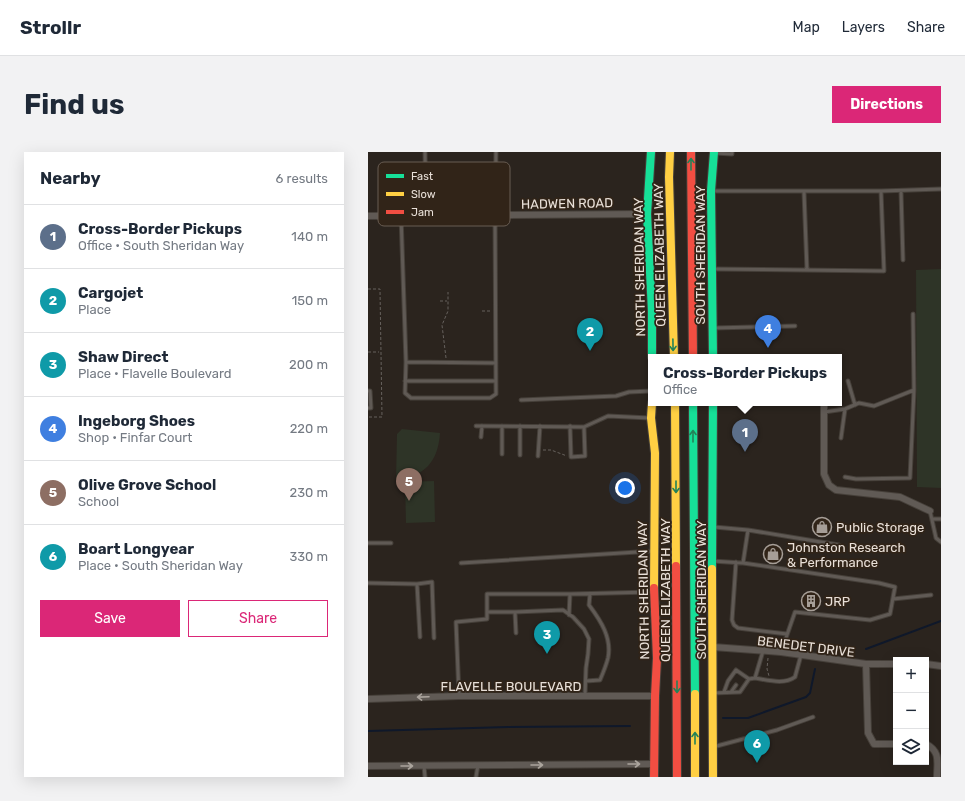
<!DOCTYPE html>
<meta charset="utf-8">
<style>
body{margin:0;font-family:Rubik,sans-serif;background:#f2f2f3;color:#1f2937}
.controls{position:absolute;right:12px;bottom:12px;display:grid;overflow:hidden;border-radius:0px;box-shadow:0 4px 16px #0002}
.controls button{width:36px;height:36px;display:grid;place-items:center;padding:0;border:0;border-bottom:1px solid #e0e1e3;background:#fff;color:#1f2937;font:20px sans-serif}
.you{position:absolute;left:257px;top:336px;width:14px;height:14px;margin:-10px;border:3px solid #fff;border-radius:50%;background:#1a73e8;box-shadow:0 0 0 6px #1a73e833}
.badge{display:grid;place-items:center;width:26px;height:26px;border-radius:50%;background:#db2777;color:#fff;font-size:13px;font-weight:700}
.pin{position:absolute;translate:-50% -33px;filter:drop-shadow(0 1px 2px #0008)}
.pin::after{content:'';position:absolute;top:21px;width:14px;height:12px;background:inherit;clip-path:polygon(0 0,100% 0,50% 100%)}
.popup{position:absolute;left:280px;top:202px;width:194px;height:52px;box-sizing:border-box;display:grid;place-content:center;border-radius:0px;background:#fff;filter:drop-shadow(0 1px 3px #0005);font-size:13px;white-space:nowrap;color:#747a83}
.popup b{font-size:15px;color:#1f2937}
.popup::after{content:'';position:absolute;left:50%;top:100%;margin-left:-8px;border:8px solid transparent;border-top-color:#fff}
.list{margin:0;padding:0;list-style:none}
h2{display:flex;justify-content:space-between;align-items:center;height:52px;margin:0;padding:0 16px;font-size:17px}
h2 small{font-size:13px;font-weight:400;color:#747a83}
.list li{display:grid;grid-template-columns:26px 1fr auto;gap:12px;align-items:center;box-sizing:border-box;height:64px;padding:0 16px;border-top:1px solid #e0e1e3}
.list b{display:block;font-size:15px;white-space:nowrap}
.list p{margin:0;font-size:13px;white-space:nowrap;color:#747a83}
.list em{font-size:13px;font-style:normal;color:#747a83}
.actions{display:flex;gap:8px;padding:12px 16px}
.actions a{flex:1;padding:9px 0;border:1px solid #db2777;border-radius:0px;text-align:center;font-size:14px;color:#db2777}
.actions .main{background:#db2777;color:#fff}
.icon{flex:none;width:22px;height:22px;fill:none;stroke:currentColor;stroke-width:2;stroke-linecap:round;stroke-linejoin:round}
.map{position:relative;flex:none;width:573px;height:625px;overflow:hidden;border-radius:0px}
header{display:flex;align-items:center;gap:24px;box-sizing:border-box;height:56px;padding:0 20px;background:#fff;border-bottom:1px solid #e0e1e3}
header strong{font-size:19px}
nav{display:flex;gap:22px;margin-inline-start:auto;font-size:14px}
.intro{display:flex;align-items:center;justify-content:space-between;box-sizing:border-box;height:96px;padding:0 24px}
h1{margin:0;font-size:28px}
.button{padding:10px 18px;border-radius:0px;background:#db2777;color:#fff;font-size:14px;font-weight:700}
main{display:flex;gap:24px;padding:0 24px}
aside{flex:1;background:#fff;border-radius:0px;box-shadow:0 4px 16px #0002}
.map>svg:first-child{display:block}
.green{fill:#2e3427}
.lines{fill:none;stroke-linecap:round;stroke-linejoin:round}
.stream{stroke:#0f182a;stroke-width:2}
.lane-casing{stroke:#46403a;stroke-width:5}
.street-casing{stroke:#46403a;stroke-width:8}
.fast-casing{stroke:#46403a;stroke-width:10}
.slow-casing{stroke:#46403a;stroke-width:10}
.jam-casing{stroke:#46403a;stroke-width:10}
.path{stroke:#66615d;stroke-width:1;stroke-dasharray:3 2;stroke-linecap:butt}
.lane{stroke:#605a55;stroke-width:3}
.street{stroke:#605a55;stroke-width:6}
.fast{stroke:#16e098;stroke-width:8}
.slow{stroke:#ffcf43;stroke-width:8}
.jam{stroke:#f24e42;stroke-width:8}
.oneway{stroke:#248258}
.oneway2{stroke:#aba49d}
.labels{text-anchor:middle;stroke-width:3.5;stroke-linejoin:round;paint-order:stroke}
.street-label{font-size:13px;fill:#e9e0d8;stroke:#312418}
.poi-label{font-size:13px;fill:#e9e0d8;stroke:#312418;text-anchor:start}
.key{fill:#312418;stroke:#685c52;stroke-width:1}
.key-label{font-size:11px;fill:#e9e0d8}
</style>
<header>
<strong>Strollr</strong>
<nav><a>Map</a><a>Layers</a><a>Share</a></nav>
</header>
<div class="intro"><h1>Find us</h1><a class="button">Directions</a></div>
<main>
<aside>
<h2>Nearby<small>6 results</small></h2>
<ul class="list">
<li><span class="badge" style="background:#5c6f8a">1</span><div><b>Cross-Border Pickups</b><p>Office · South Sheridan Way</p></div><em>140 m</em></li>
<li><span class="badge" style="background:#0f9aa8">2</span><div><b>Cargojet</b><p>Place</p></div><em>150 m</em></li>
<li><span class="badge" style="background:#0f9aa8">3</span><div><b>Shaw Direct</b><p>Place · Flavelle Boulevard</p></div><em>200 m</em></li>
<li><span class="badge" style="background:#3f7fe0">4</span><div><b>Ingeborg Shoes</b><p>Shop · Finfar Court</p></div><em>220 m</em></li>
<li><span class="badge" style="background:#8d6e63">5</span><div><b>Olive Grove School</b><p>School</p></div><em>230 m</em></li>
<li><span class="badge" style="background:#0f9aa8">6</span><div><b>Boart Longyear</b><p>Place · South Sheridan Way</p></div><em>330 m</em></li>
</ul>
<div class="actions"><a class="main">Save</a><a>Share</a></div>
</aside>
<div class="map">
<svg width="573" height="625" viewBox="0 0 573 625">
<rect width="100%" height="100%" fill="#2b241e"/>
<!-- green -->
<path class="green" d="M 573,117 L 573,336 L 549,335 L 548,118 Z
M 34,277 L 72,281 C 70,310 57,324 28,328 L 29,282 Z
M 66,329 L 67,370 L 38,371 L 37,330 Z"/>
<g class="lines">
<!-- stream -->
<path class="stream" d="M 498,497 L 573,469
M 355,566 L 380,566 L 438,545 L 442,541 L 447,517
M 0,579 L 140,575 L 262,574"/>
<defs>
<path id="lane" d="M 57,0 L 58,63
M 347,1 L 364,2 L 364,0
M 345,39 L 513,39 L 573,37
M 533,39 L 535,108
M 436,40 L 439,118
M 128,42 L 117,41 L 111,39 L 110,34 L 113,32 L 128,31
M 33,63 L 38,210 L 37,241 L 43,246 L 122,246 L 128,242 L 127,62 L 128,0
M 345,117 L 516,119 L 513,39
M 345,176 L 427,174
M 38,210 L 128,211
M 37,229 L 128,229
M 480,229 L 487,253
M 0,239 L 2,239 L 3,256 L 0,256
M 153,248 L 248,244 L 261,240 L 283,239
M 456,260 L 477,257 L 491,251 L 506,254 L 546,238 L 545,162
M 108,274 L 216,275 L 240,264 L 282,266
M 134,274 L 134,302
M 202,274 L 203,305 L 217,304 L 216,275
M 113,285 L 114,274
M 473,286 L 477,257
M 152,303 L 152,274
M 170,304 L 172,274
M 477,325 L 488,327 L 542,326 L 546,238
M 562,359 L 568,386 L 573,390
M 564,367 L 573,367
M 346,375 L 380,378 L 471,393
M 0,391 L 23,391
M 344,409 L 375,411 L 511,431 L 527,435 L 522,462 L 502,468 L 427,460 L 413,500
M 368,410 L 364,468 L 366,473 L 370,476 L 419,482
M 93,411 L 286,399
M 375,411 L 380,378
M 0,431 L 49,432 L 64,430 L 66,486
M 49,432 L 52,485
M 525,447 L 563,443
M 119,460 L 147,460 L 195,458 L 205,465 L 216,477 L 221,487 L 220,502 L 218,516 L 217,543
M 147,460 L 148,481
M 201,463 L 202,442
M 395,499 L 387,526 C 400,528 416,533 427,525 L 433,503
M 218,529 L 232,528 C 235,521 238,514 240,506 C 244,486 233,469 221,453 L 222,442
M 356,540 L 360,529 L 368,518 L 381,527 L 387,526
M 363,540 L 368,533
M 345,541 L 372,540 L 381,527
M 91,544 L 88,470 L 119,467 L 119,442 L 202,442 L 284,440
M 345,595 L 409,578 L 445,565
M 56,614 L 57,625
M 108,625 L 110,613"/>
<path id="street" d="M 0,64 L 279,62
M 456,251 L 456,322 L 461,333 L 468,338 L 532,345 L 562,359
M 345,495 L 413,500 L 498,512 L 528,512
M 498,512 L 500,581 L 506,592 L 528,592
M 558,512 L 573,514
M 0,547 L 91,544 L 287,544
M 558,592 C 573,600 569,610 569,625
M 0,614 L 286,612"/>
<path id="fast" d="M 283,0 L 279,62 L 284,159 L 284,205
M 345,205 L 343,39 L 346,0
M 325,251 L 327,542
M 344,417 L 345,251"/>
<path id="slow" d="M 302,0 L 301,25 L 306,205
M 284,251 L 283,266 L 287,301 L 286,436
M 307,251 L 308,414
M 344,417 L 345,625
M 327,542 L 327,625"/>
<path id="jam" d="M 323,0 L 325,205
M 308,414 L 309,625
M 286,625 L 287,544 L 289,506 L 286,436"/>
</defs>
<!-- lane casing -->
<use href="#lane" class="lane-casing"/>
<!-- street casing -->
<use href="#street" class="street-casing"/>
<!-- fast casing -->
<use href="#fast" class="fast-casing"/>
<!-- slow casing -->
<use href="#slow" class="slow-casing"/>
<!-- jam casing -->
<use href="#jam" class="jam-casing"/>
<!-- path -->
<path class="path" d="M 0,137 L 12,137 L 14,265 L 0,265
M 72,149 L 79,149
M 114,159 L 123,159
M 0,200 L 11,200
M 78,206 L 74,173 L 80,159 L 80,140
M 175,298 L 183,298 L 199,304
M 400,506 L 399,517 L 401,524"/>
<!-- lane -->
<use href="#lane" class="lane"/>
<!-- street -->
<use href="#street" class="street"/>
<!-- fast -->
<use href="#fast" class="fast"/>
<!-- slow -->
<use href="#slow" class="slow"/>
<!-- jam -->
<use href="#jam" class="jam"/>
</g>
<!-- one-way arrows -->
<defs><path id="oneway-shaft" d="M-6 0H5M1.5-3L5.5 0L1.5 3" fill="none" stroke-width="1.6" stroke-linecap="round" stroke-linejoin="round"/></defs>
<g class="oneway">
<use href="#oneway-shaft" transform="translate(323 12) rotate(-90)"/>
<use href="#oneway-shaft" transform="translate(305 193) rotate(89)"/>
<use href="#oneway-shaft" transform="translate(325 284) rotate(-90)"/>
<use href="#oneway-shaft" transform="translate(308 335) rotate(90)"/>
<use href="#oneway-shaft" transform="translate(309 535) rotate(90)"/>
<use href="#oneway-shaft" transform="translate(327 586) rotate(-90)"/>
</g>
<g class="oneway2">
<use href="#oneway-shaft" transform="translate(55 545) rotate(178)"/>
<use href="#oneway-shaft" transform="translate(266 612)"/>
<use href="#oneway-shaft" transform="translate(169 613)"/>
<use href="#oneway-shaft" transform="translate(39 614)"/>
</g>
<!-- icons -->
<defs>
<symbol id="shop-ring" viewBox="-11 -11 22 22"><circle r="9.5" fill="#312418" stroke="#a69e97" stroke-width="1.5"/><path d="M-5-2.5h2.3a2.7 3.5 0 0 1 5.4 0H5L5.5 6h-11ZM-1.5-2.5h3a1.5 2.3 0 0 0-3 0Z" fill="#a69e97"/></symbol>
<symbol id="building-ring" viewBox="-11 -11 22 22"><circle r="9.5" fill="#312418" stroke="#a69e97" stroke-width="1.5"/><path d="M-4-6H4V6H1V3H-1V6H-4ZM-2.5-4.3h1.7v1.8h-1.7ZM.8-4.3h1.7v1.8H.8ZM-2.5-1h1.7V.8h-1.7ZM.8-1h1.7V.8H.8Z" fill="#a69e97"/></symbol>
</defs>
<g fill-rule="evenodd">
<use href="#shop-ring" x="443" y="364" width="22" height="22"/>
<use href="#shop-ring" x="394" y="391" width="22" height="22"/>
<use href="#building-ring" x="432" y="438" width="22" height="22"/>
</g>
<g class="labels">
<!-- street labels -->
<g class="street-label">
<text transform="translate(199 51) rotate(-1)" y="5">HADWEN ROAD</text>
<text transform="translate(291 103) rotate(-91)" y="5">QUEEN ELIZABETH WAY</text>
<text transform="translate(332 103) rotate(-90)" y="5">SOUTH SHERIDAN WAY</text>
<text transform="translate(271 115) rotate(-91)" y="5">NORTH SHERIDAN WAY</text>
<text transform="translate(275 438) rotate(-91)" y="5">NORTH SHERIDAN WAY</text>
<text transform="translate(297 438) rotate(-90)" y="5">QUEEN ELIZABETH WAY</text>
<text transform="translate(333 438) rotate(-90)" y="5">SOUTH SHERIDAN WAY</text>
<text transform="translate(438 494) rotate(7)" y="5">BENEDET DRIVE</text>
<text x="143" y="539">FLAVELLE BOULEVARD</text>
</g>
<!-- poi labels -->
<g class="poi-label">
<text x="468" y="380">Public Storage</text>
<text x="419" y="400">Johnston Research<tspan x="419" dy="15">&amp; Performance</tspan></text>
<text x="457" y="454">JRP</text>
</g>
</g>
<!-- legend -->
<rect x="10" y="10" width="132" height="64" rx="6" class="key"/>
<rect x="18" y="22" width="18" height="4" fill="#16e098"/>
<rect x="18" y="40" width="18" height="4" fill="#ffcf43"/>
<rect x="18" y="58" width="18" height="4" fill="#f24e42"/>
<g class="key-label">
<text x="43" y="28">Fast</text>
<text x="43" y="46">Slow</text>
<text x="43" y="64">Jam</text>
</g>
</svg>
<div class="controls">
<button>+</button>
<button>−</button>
<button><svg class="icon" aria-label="layers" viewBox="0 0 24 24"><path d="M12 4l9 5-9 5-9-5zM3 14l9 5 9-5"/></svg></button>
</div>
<div class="you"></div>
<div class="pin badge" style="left:377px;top:300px;background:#5c6f8a">1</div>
<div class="popup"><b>Cross-Border Pickups</b>Office</div>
<div class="pin badge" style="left:222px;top:199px;background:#0f9aa8">2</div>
<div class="pin badge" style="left:179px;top:502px;background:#0f9aa8">3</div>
<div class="pin badge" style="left:400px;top:196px;background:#3f7fe0">4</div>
<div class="pin badge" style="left:41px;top:349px;background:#8d6e63">5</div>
<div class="pin badge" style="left:389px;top:611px;background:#0f9aa8">6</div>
</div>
</main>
